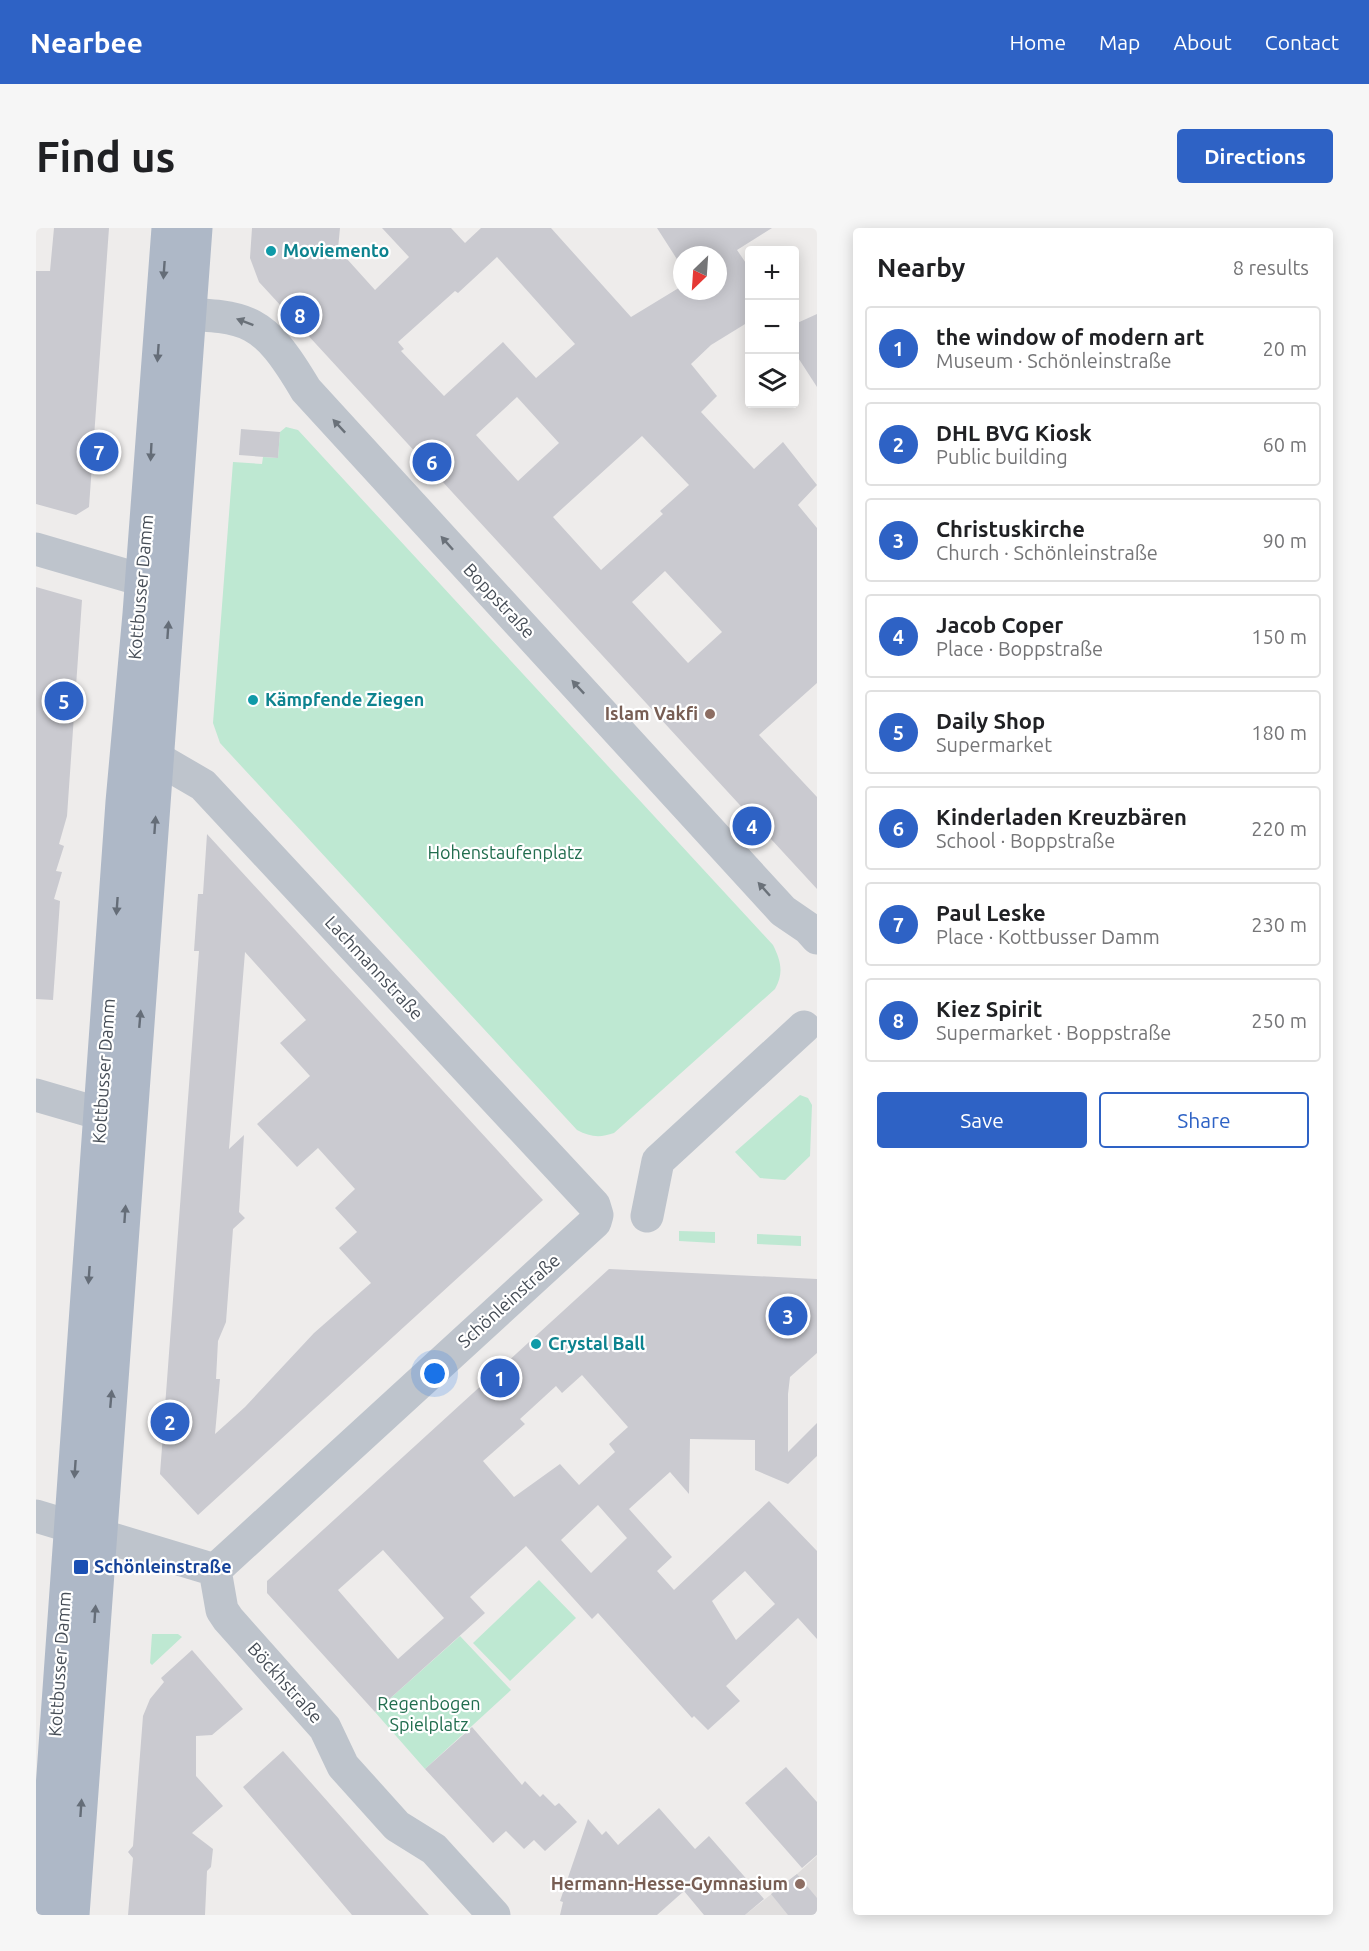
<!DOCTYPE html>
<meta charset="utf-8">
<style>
body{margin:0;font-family:Ubuntu,sans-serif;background:#f6f6f6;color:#202124}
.controls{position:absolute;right:18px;top:18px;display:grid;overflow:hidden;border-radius:6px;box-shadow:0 3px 15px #0003}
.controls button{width:54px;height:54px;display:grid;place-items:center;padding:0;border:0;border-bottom:2px solid #e0e0e0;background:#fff;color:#202124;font:30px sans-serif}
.compass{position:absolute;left:637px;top:18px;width:54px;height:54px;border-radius:50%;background:#fff;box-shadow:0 3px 15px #0003;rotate:205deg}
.you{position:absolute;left:399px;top:1146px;width:21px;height:21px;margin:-15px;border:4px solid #fff;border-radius:50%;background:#1a73e8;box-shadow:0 0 0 9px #1a73e833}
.badge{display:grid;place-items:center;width:39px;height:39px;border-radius:50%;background:#2e62c5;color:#fff;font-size:20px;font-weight:700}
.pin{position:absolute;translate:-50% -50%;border:3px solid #fff;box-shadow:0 2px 6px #0006}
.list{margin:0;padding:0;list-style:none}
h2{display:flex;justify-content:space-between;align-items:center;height:78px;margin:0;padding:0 24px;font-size:26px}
h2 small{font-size:20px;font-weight:400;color:#757577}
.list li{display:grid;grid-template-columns:39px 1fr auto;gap:18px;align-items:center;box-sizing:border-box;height:84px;margin:0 12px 12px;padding:0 12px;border:2px solid #e0e0e0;border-radius:6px}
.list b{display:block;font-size:22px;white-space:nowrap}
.list p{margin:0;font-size:20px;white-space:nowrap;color:#757577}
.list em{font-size:20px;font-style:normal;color:#757577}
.actions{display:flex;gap:12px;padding:18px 24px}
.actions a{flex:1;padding:14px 0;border:2px solid #2e62c5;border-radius:6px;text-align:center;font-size:21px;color:#2e62c5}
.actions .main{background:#2e62c5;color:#fff}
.icon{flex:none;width:33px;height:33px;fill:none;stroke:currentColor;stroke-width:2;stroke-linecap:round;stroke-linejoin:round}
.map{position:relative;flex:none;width:781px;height:1687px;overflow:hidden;border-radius:6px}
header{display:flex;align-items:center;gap:36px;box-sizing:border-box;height:84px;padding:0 30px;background:#2e62c5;color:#fff}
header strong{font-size:28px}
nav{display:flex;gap:33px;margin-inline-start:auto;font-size:21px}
.intro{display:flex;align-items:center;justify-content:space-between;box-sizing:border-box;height:144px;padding:0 36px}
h1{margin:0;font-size:42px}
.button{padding:15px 27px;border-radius:6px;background:#2e62c5;color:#fff;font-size:21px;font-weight:700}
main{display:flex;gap:36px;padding:0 36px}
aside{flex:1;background:#fff;border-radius:6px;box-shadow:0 3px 15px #0003}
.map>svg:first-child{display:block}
.education{fill:#dfdddd}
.green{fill:#bee8d2}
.building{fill:#cacad0;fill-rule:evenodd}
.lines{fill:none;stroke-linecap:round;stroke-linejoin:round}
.minor{stroke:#bec4cc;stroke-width:33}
.major{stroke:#aeb8c7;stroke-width:33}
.oneway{fill:#656d78}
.oneway2{fill:#6a7179}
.culture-dot{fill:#0f9aa8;stroke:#fff;stroke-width:2}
.education-dot{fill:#8d6e63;stroke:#fff;stroke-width:2}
.transit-dot{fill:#1a4fb4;stroke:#fff;stroke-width:2}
.labels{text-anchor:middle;stroke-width:4.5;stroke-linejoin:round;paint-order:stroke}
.culture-label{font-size:18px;font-weight:bold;fill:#0d838f;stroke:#fff;text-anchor:start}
.street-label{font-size:18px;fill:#464d56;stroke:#fff}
.education-label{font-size:18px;font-weight:bold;fill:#785e54;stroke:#fff;text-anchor:end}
.park-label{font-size:18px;fill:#216d4e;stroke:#fff}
.transit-label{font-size:18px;font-weight:bold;fill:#164399;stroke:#fff;text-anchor:start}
</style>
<header>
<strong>Nearbee</strong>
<nav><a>Home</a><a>Map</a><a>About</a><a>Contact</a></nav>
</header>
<div class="intro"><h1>Find us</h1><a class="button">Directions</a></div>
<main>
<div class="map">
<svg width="781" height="1687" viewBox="0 0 781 1687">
<rect width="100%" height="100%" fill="#eeeceb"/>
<!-- education -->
<path class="education" d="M 781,1628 L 781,1687 L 709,1687 L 761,1646 Z"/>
<!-- green -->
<path class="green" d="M 250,199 L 262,202 L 737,717 C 745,733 748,745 739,761 L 578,905 C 564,910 554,909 541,902 L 184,515 L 177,495 L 197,234 L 226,236 L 227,229 L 242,230 L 244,204 Z
M 764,867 L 772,870 L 776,877 L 774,928 L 749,952 L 724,950 L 699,924 Z
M 643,1003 L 679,1004 L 679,1015 L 643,1013 Z
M 721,1006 L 765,1008 L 765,1018 L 721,1016 Z
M 503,1352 L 540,1390 L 474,1453 L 437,1415 Z
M 116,1406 L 142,1406 L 146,1409 L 116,1437 L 114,1435 Z
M 424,1408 L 475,1462 L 389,1541 L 339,1484 Z"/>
<!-- building -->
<path class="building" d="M 18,0 L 73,0 L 53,279 L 40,287 L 0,276 L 0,43 L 14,43 Z
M 216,0 L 304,0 L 302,21 L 339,62 L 373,29 L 346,0 L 415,0 L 429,15 L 445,0 L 515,0 L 595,89 L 646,58 L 646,63 L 682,63 L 682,27 L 646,27 L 646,39 L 621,0 L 736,0 L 701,22 L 714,41 L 714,93 L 675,117 L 655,136 L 681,168 L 665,184 L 718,241 L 747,214 L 781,257 L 762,277 L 781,300 L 781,455 L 723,507 L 781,569 L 781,661 L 223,54 L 214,30 ZM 461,29 L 539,116 L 500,150 L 467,114 L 408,168 L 365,123 L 368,121 L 362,114 L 419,63 L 422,65 ZM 481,169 L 523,215 L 482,253 L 440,207 ZM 606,208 L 653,257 L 624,283 L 627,286 L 565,342 L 517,289 ZM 629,343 L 686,404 L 652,435 L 596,374 Z
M 781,86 L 781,159 L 759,125 L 759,96 Z
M 205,201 L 244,204 L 242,230 L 203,227 Z
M 0,359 L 46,372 L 31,588 L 23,616 L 28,618 L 20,643 L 26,644 L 18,671 L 24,673 L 17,772 L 0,771 Z
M 171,606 L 507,972 L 162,1287 L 124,1246 L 163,723 L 158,723 L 162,666 L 167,666 ZM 209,724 L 270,792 L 244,815 L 274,848 L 221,896 L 261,939 L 282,920 L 319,961 L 299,980 L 321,1004 L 303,1020 L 335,1055 L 278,1105 L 209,1179 L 179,1206 L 184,1151 L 180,1151 L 182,1113 L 190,1094 L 197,1001 L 209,990 L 203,984 L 208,907 L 193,921 Z
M 573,1041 L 781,1051 L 781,1125 L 754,1149 L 752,1166 L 752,1224 L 781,1195 L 781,1228 L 752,1256 L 719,1242 L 719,1212 L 654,1211 L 653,1266 L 634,1244 L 593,1281 L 636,1329 L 621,1343 L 638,1362 L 733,1273 L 781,1323 L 781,1411 L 762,1390 L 690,1458 L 704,1473 L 672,1502 L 658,1488 L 656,1490 L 562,1385 L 556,1391 L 490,1318 L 434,1369 L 449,1385 L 339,1484 L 231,1365 L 231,1353 ZM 546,1147 L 592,1199 L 573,1216 L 579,1224 L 543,1257 L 524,1236 L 478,1269 L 447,1233 L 489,1196 L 484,1191 L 520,1158 L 526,1165 ZM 562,1277 L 591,1310 L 555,1345 L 525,1312 ZM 347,1322 L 408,1390 L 362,1431 L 302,1362 ZM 709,1343 L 739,1376 L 700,1412 L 676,1373 Z
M 156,1422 L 207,1481 L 176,1507 L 160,1508 L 160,1548 L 187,1578 L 156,1605 L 177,1621 L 175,1639 L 171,1643 L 169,1687 L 92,1687 L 97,1630 L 92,1624 L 97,1618 L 107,1488 L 114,1471 L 128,1454 L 125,1450 Z
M 436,1499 L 486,1557 L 489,1553 L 504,1569 L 507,1566 L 519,1578 L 523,1575 L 541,1594 L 509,1623 L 498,1612 L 488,1621 L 470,1603 L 457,1615 L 389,1541 Z
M 247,1523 L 330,1617 L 393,1687 L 316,1687 L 207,1559 Z
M 750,1539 L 781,1574 L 781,1627 L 766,1640 L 709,1575 Z
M 623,1580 L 659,1621 L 673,1608 L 728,1671 L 709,1687 L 668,1687 L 648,1663 L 621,1687 L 524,1687 L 527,1674 L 524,1673 L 552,1591 L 566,1607 L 570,1603 L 582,1617 Z
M 761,1646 L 781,1670 L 781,1687 L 752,1687 L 735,1666 Z"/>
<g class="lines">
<!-- minor -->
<path class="minor" d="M 127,85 C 212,89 225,86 270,162 L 747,683 L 772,700 L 781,710
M 0,321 L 106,352
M 95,528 L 124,532 L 167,557 L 558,977 L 561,987 L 559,994 L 179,1342
M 0,867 L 65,886
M 611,988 L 622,933 L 768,799
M 0,1288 L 179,1342
M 179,1342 L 186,1382 L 192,1391 L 289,1500 L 307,1538 L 361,1598 L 398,1621 L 458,1687"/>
<!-- major -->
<path class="major" d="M 7,1687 L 86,574 L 103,386 L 132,0
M 37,1687 L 160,0"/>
</g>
<!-- one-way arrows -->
<defs><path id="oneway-solid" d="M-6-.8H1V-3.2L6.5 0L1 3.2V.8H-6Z" transform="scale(1.5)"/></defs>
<g class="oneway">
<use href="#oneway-solid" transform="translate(128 42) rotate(94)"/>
<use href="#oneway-solid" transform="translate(122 125) rotate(94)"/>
<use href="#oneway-solid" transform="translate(115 224) rotate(93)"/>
<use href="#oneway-solid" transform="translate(132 402) rotate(-86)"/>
<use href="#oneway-solid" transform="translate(119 597) rotate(-86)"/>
<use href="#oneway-solid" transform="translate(81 678) rotate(94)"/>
<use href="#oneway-solid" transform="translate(104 791) rotate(-85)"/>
<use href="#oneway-solid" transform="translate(89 986) rotate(-86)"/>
<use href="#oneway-solid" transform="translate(53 1047) rotate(94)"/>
<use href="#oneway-solid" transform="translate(75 1171) rotate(-85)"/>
<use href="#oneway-solid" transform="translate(39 1241) rotate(94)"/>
<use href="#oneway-solid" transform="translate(59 1386) rotate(-86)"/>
<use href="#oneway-solid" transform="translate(45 1580) rotate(-86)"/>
</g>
<g class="oneway2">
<use href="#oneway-solid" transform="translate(209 94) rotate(-159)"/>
<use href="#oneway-solid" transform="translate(303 198) rotate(-133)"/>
<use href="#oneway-solid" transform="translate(411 315) rotate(-132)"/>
<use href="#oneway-solid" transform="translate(542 459) rotate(-133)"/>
<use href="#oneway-solid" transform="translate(728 661) rotate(-132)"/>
</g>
<!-- markers -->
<g class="culture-dot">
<circle cx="235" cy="23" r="6"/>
<circle cx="217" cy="472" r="6"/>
<circle cx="500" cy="1116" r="6"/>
</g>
<g class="education-dot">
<circle cx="674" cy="486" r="6"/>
<circle cx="764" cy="1656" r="6"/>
</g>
<rect class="transit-dot" x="37" y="1331" width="16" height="16" rx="3"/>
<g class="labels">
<!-- culture labels -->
<g class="culture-label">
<text x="247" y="29">Moviemento</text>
<text x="229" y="478">Kämpfende Ziegen</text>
<text x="512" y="1122">Crystal Ball</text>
</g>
<!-- street labels -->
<g class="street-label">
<text transform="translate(105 359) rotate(-85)" y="6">Kottbusser Damm</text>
<text transform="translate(463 373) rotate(47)" y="6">Boppstraße</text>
<text transform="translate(338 740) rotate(47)" y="6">Lachmannstraße</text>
<text transform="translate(68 843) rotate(-86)" y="6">Kottbusser Damm</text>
<text transform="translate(473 1073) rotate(-42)" y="6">Schönleinstraße</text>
<text transform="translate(24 1436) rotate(-86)" y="6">Kottbusser Damm</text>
<text transform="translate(249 1455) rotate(48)" y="6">Böckhstraße</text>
</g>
<!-- education labels -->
<g class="education-label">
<text x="662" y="492">Islam Vakfi</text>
<text x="752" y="1662">Hermann-Hesse-Gymnasium</text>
</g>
<!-- park labels -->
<g class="park-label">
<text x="469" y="631">Hohenstaufenplatz</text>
<text x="393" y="1482">Regenbogen<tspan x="393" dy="21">Spielplatz</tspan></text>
</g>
<!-- transit labels -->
<g class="transit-label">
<text x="58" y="1345">Schönleinstraße</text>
</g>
</g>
</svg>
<div class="controls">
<button>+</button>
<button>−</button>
<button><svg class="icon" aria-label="layers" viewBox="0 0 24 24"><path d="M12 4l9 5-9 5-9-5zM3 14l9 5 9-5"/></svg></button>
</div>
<svg class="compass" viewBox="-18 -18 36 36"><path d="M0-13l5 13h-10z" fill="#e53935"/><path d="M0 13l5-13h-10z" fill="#757577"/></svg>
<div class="you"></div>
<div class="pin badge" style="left:464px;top:1150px">1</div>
<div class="pin badge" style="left:134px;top:1194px">2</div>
<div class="pin badge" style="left:752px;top:1088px">3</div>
<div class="pin badge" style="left:716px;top:598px">4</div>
<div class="pin badge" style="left:28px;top:473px">5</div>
<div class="pin badge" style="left:396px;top:234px">6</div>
<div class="pin badge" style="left:63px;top:224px">7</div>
<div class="pin badge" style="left:264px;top:87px">8</div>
</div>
<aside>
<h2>Nearby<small>8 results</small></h2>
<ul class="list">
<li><span class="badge">1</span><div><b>the window of modern art</b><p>Museum · Schönleinstraße</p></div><em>20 m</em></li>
<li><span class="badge">2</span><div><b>DHL BVG Kiosk</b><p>Public building</p></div><em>60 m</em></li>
<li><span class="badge">3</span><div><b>Christuskirche</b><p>Church · Schönleinstraße</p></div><em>90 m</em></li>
<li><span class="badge">4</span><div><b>Jacob Coper</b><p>Place · Boppstraße</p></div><em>150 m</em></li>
<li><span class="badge">5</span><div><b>Daily Shop</b><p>Supermarket</p></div><em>180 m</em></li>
<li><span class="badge">6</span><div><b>Kinderladen Kreuzbären</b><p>School · Boppstraße</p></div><em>220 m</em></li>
<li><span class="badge">7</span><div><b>Paul Leske</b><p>Place · Kottbusser Damm</p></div><em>230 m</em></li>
<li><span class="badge">8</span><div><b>Kiez Spirit</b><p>Supermarket · Boppstraße</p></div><em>250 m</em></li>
</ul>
<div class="actions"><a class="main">Save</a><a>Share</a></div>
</aside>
</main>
